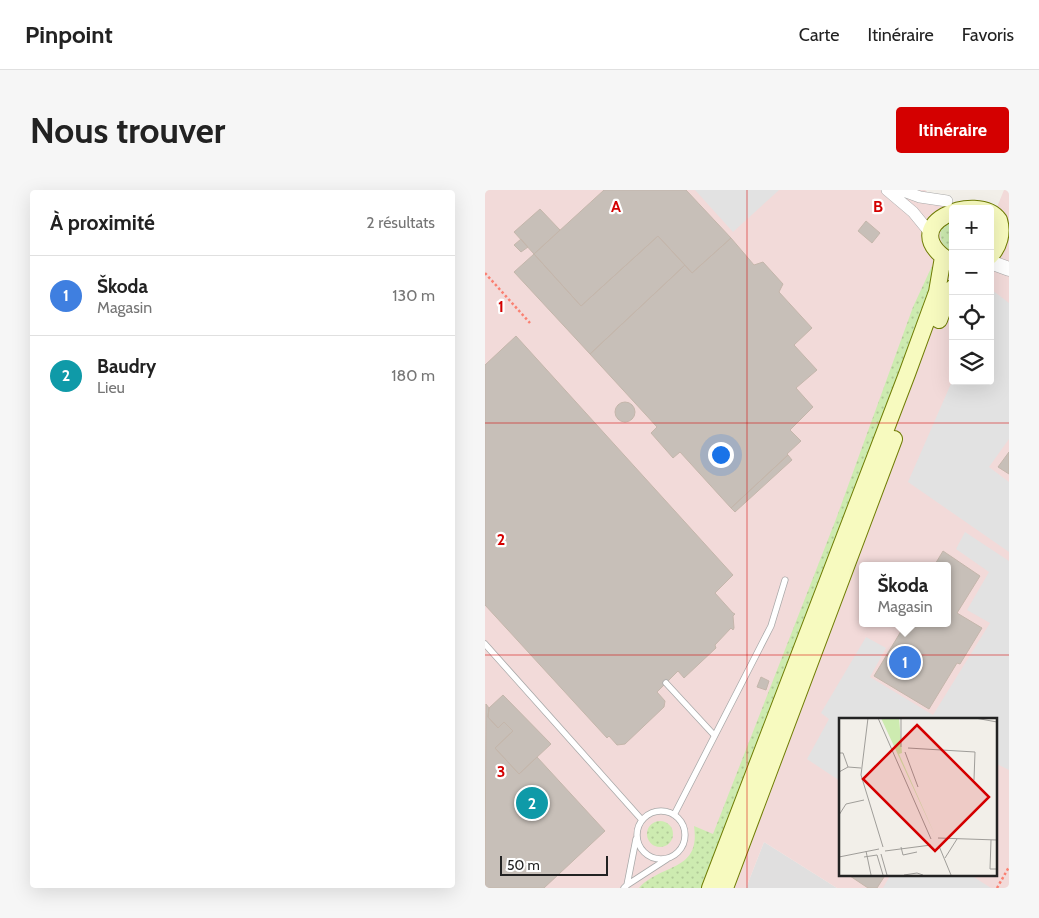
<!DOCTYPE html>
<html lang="fr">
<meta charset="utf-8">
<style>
body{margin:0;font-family:Cabin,sans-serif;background:#f6f6f6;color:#222}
.controls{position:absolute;right:15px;top:15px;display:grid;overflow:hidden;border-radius:5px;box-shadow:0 5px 20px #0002}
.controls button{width:45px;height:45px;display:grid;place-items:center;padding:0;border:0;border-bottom:1px solid #e0e0e0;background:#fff;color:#222;font:25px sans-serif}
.scale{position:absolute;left:15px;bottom:12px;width:108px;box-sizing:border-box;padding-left:5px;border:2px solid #222;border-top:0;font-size:14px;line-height:18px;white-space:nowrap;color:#222;-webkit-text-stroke:4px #fff;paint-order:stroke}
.you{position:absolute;left:235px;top:264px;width:18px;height:18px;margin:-12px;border:4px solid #fff;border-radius:50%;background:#1a73e8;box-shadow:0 0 0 8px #1a73e833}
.badge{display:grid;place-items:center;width:32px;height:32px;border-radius:50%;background:#d40000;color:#fff;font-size:16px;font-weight:700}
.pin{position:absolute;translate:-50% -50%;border:2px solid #fff;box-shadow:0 1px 5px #0006}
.popup{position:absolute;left:374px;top:372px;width:92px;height:65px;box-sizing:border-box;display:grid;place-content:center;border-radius:5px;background:#fff;filter:drop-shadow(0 1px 4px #0005);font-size:16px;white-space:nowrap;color:#767676}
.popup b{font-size:19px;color:#222}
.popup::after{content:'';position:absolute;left:50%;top:100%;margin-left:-10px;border:10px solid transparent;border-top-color:#fff}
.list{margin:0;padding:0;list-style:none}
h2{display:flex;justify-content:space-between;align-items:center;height:65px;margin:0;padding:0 20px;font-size:21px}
h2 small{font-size:16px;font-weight:400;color:#767676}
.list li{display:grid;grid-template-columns:32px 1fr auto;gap:15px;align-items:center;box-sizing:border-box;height:80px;padding:0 20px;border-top:1px solid #e0e0e0}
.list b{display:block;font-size:19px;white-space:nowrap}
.list p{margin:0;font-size:16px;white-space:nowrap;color:#767676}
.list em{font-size:16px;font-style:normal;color:#767676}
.icon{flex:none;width:28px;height:28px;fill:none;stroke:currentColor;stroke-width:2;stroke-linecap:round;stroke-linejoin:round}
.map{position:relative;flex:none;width:524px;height:698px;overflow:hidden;border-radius:5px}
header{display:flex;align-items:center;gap:30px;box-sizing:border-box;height:70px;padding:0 25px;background:#fff;border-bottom:1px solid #e0e0e0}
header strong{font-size:24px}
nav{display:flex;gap:28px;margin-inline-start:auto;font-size:18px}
.intro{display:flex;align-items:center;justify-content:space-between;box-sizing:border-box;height:120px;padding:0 30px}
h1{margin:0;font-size:35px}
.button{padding:12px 22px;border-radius:5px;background:#d40000;color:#fff;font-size:18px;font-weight:700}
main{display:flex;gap:30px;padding:0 30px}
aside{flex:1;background:#fff;border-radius:5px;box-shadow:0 5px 20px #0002}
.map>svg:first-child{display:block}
.residential{fill:#e0dfdf}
.commercial{fill:#f2dad9;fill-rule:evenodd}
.grass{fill:url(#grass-dots)}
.parking{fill:#e2e2e2}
.building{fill:#c7bfb8;stroke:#c4b6ab}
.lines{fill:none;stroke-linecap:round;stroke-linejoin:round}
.service-casing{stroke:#a9a9a9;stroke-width:7}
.minor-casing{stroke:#a9a9a9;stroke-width:12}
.tertiary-casing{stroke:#a9a9a9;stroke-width:15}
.secondary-casing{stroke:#707d05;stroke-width:18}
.path{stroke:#fa8072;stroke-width:2.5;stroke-dasharray:2.5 2.5;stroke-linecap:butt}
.service{stroke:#fff;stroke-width:5.5}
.minor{stroke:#fff;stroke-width:11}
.tertiary{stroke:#fff;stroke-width:14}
.secondary{stroke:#f7fabf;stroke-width:16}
.grid{fill:none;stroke:#d40000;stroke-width:1;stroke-opacity:0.55}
.inset-road{fill:none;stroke:#9f9d99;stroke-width:1}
.view{fill:#d40000;fill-opacity:0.15;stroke:#d40000;stroke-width:2.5}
.inset-edge{fill:none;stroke:#222;stroke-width:2.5}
.grid-label{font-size:16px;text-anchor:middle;font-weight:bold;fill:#d40000;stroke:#fff;stroke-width:4.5;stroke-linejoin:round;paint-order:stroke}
</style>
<header>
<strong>Pinpoint</strong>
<nav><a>Carte</a><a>Itinéraire</a><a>Favoris</a></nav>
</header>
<div class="intro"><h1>Nous trouver</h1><a class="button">Itinéraire</a></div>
<main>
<aside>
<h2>À proximité<small>2 résultats</small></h2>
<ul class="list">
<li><span class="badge" style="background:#3f7fe0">1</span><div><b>Škoda</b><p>Magasin</p></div><em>130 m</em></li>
<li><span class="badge" style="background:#0f9aa8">2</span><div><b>Baudry</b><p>Lieu</p></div><em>180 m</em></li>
</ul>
</aside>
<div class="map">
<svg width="524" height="698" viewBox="0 0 524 698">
<defs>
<pattern id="grass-dots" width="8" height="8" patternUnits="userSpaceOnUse" patternTransform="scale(1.25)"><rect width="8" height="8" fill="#cdebb0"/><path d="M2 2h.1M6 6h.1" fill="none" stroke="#b0c997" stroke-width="1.8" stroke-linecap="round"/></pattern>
</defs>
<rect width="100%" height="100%" fill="#f2efe9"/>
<!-- residential -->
<path class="residential" d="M 279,652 L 352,698 L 261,698 Z"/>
<!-- commercial -->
<path class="commercial" d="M 0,0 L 440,0 L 468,23 L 468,191 L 505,191 L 505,34 L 519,0 L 524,0 L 524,698 L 352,698 L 279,652 L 261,698 L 0,698 ZM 378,376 L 462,376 L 462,433 L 378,433 ZM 355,529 L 510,529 L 510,684 L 355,684 Z"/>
<!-- grass -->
<path class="grass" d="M 468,19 L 468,63 C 446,49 457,34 468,19 Z
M 447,76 L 449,91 L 222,698 L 154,698 C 176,673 216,682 209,636 L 228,644 L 351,329 L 428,117 Z
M162 644a13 13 0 1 1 26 0a13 13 0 1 1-26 0Z"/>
<!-- parking -->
<path class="parking" d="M 210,0 L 294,0 L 248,42 Z
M 507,100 L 524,113 L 524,249 L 504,277 L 524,292 L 524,362 L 423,292 L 468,189 L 468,191 L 505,191 L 505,104 Z
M 480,342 L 524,371 L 524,580 L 510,573 L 510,529 L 422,529 L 418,526 L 416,529 L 355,529 L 355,591 L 322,569 L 344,529 L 336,523 L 381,447 L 401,458 L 385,487 L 448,525 L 505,433 L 482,420 L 504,382 L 471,359 Z
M 406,684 L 484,684 L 506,698 L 398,698 Z"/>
<!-- building -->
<path class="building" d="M 119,0 L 201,0 L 246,48 L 207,83 L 173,46 L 96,116 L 49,64 Z
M 55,19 L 75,40 L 49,64 L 29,42 Z
M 381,31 L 395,43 L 387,53 L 373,41 Z
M 173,46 L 200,75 L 105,164 L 29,82 L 49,64 L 96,116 Z
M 246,48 L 269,75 L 278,72 L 298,94 L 294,102 L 327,138 L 309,155 L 332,180 L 311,198 L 328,217 L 305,240 L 316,251 L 302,264 L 303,265 L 246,318 L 195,262 L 188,268 L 166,243 L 172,237 L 105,164 L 200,75 L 207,83 Z
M 36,49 L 43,57 L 36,62 L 29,55 Z
M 31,146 L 248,385 L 230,403 L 248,423 L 250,424 L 248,426 L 249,438 L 248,440 L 246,438 L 230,455 L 231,458 L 199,488 L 193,481 L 172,502 L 180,511 L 179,517 L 140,554 L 132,555 L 124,546 L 122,548 L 0,415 L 0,175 Z
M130 222a10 10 0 1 1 20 0a10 10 0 1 1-20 0Z
M 524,262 L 524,284 L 513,277 Z
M 303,265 L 307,270 L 250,322 L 246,318 Z
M 458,361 L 495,386 L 472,423 L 497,438 L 475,474 L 472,473 L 444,519 L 389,486 L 421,433 L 462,433 L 462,376 L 449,376 Z
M 276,487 L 284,491 L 281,500 L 272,497 Z
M 18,505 L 66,554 L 34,584 L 10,558 L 28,541 L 19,532 L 13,538 L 3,527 L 4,518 Z
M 1,514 L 4,518 L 3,527 L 13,538 L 19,532 L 28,541 L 10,558 L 34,584 L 52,567 L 120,641 L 59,698 L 0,698 Z
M 362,684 L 401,684 L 392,698 L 383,698 Z"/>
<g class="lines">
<defs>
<path id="service" d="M 0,454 L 157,630
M 181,493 L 229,545
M152 645a24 24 0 1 1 48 0a24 24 0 1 1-48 0Z
M 189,625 L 286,436 L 300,390
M 142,695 L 182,669
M 139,698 L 142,695 L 151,649"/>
<path id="minor" d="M 402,0 L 428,22 L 446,44
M 416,0 L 435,7 L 462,11"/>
<path id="tertiary" d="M 505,72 L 524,79"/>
<path id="secondary" d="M 466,72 C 406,35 493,0 514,30 C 518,43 514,57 505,66
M 454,130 L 463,105 L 468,98
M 225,698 L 422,184 L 452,102 L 458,67
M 240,698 L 409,249"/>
</defs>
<!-- service casing -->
<use href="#service" class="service-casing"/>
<!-- minor casing -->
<use href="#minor" class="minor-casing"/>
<!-- tertiary casing -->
<use href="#tertiary" class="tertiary-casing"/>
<!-- secondary casing -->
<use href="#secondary" class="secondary-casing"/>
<!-- path -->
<path class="path" d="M 0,83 L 45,133
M 512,698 L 524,677"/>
<!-- service -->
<use href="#service" class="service"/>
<!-- minor -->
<use href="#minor" class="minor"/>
<!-- tertiary -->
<use href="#tertiary" class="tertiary"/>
<!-- secondary -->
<use href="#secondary" class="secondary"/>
</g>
<!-- grid -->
<path class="grid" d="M 262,0 L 262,698M 0,233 L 524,233M 0,465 L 524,465"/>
<!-- overview -->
<g transform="translate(354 528)">
<rect width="158" height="158" fill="#f2efe9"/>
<path d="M 42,0 L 60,0 L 63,35 L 60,36 L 96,117 Z" fill="#cdebb0"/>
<path class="inset-road" d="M 29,0 L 22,57 L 44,129M 39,0 L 92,121M 136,0 L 158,4M 62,29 L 62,0M 69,30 L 136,34 L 135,62M 66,34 L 79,69M 0,35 L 4,35 L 9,49M 0,54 L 9,49 L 22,50M 0,97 L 7,86 L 25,82M 99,120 L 158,122M 152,122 L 151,151 L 158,151M 100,128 L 112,157M 62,129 L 64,137 L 78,134M 27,133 L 32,157M 46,133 L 92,127M 42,136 L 48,157M 0,139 L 40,131M 25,139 L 38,137 L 44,157M 106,140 L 118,121M 65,157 L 78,155 L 84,157"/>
<path class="view" d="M 78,7 L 150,79 L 96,133 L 24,61 Z"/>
<rect width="158" height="158" class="inset-edge"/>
</g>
<g class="grid-label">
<text x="131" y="22">A</text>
<text x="393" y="22">B</text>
<text x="16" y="122">1</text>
<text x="16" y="355">2</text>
<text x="16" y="587">3</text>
</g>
</svg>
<div class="controls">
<button>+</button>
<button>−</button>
<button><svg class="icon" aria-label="locate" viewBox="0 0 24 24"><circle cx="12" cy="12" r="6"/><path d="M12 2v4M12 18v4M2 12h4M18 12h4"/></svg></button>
<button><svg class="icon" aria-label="layers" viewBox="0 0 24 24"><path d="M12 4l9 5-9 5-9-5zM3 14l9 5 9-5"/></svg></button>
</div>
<div class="scale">50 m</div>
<div class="you"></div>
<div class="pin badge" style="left:420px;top:472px;background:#3f7fe0">1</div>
<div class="popup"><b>Škoda</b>Magasin</div>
<div class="pin badge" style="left:47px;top:613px;background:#0f9aa8">2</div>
</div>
</main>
